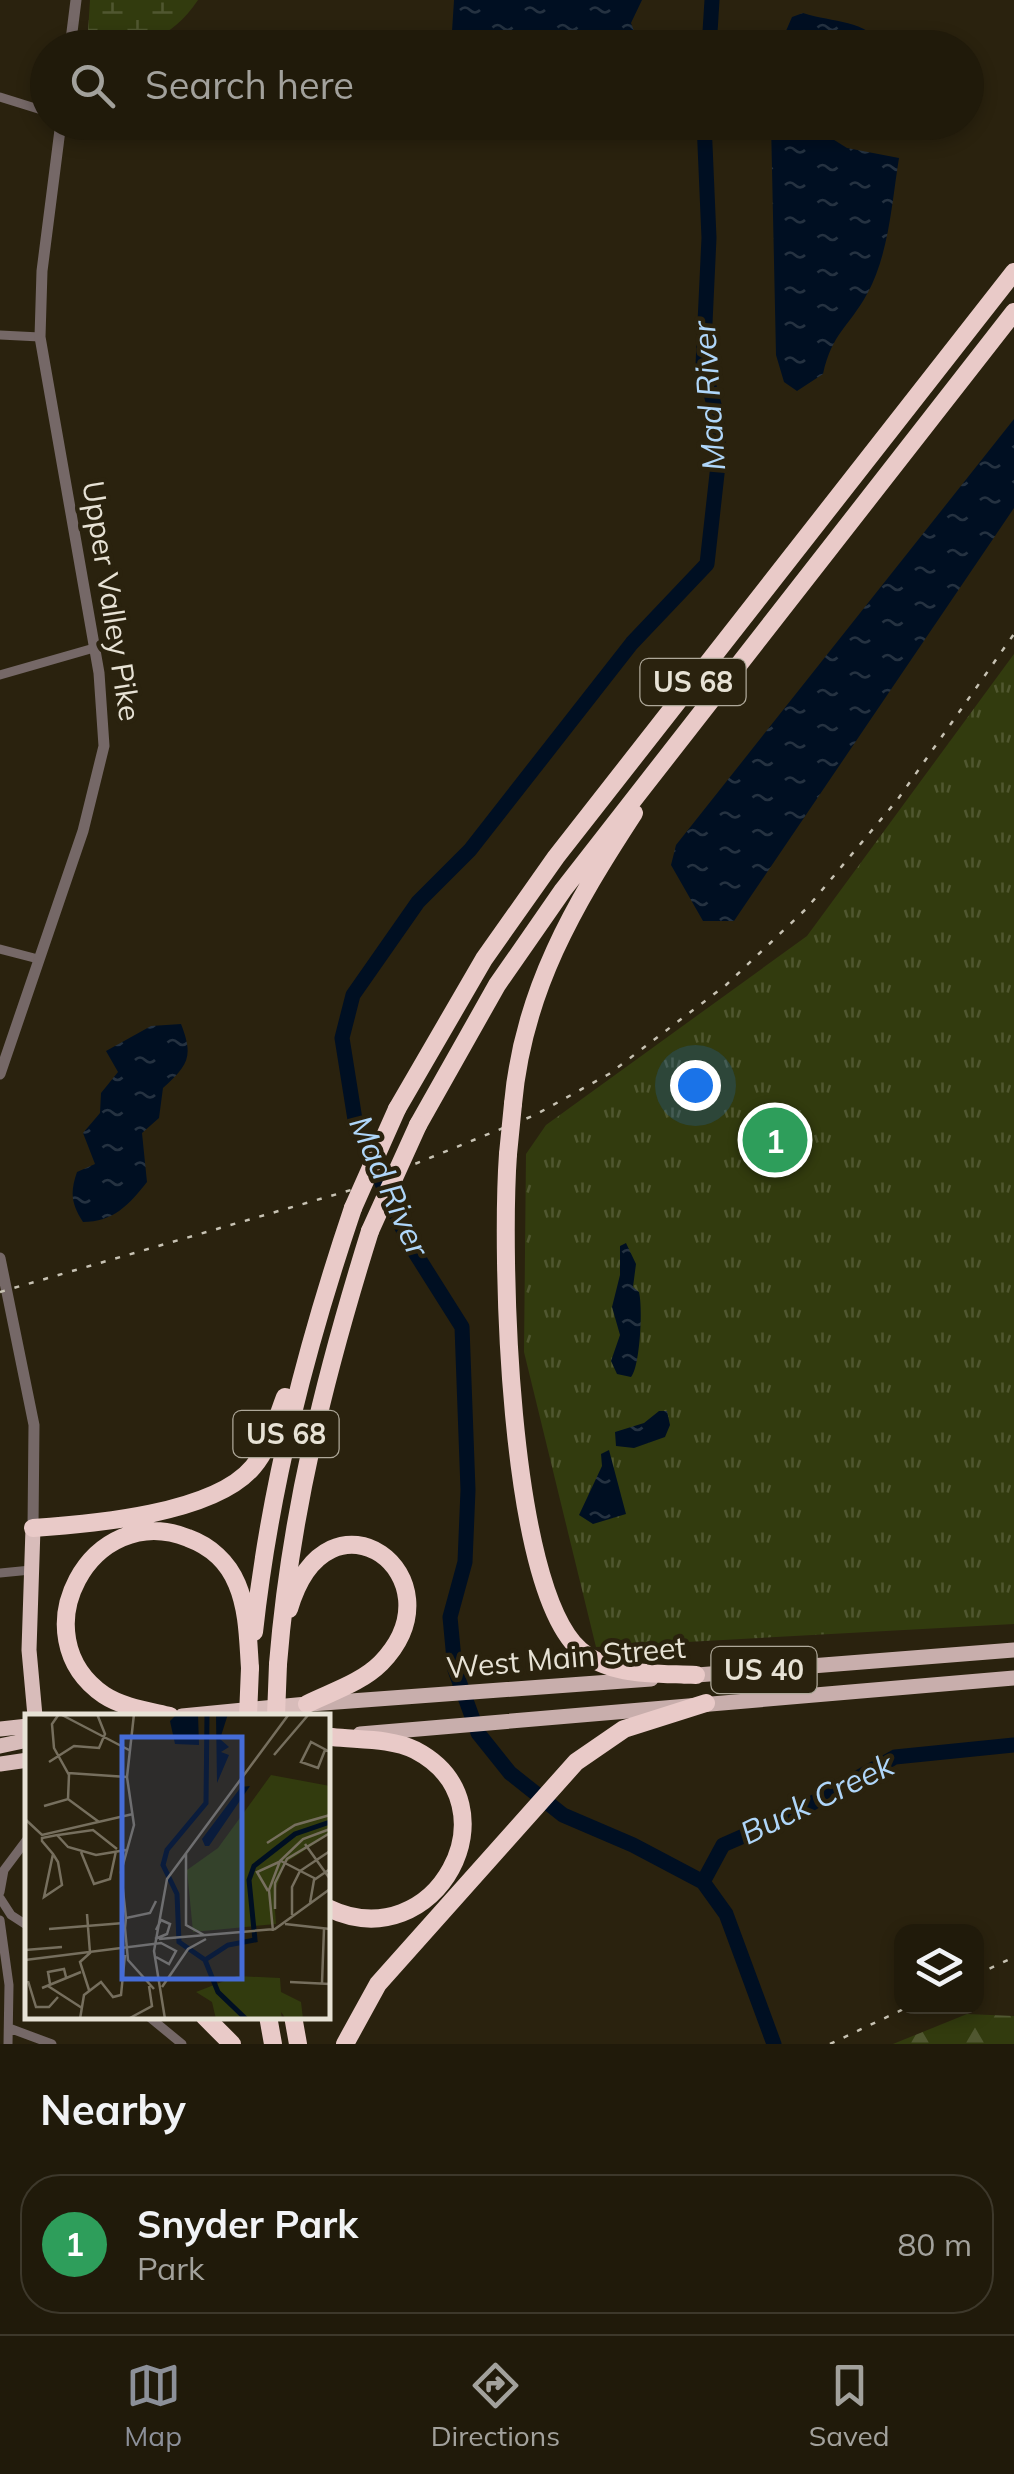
<!DOCTYPE html>
<style>
body{margin:0;font-family:Mulish,sans-serif;background:#2d2718;color:#f1f3f6}
.controls{position:absolute;right:30px;bottom:30px;display:grid;overflow:hidden;border-radius:20px;box-shadow:0 5px 15px #0003}
.controls button{width:90px;height:90px;display:grid;place-items:center;padding:0;border:0;border-bottom:2px solid #3d382b;background:#201a0a;color:#f1f3f6;font:50px sans-serif}
.you{position:absolute;left:695px;top:1085px;width:35px;height:35px;margin:-25px;border:8px solid #fff;border-radius:50%;background:#1a73e8;box-shadow:0 0 0 15px #1a73e833}
.badge{display:grid;place-items:center;width:65px;height:65px;border-radius:50%;background:#8c9099;color:#fff;font-size:32px;font-weight:700}
.pin{position:absolute;translate:-50% -50%;border:5px solid #fff;box-shadow:0 2px 10px #0006}
.list{margin:0;padding:0;list-style:none}
h2{display:flex;justify-content:space-between;align-items:center;height:130px;margin:0;padding:0 40px;font-size:42px}
h2 small{font-size:32px;font-weight:400;color:#a2a19c}
.list li{display:grid;grid-template-columns:65px 1fr auto;gap:30px;align-items:center;box-sizing:border-box;height:140px;margin:0 20px 20px;padding:0 20px;border:2px solid #3d382b;border-radius:40px}
.list b{display:block;font-size:38px;white-space:nowrap}
.list p{margin:0;font-size:32px;white-space:nowrap;color:#a2a19c}
.list em{font-size:32px;font-style:normal;color:#a2a19c}
.icon{flex:none;width:55px;height:55px;fill:none;stroke:currentColor;stroke-width:2;stroke-linecap:round;stroke-linejoin:round}
.map{position:relative;flex:none;width:1014px;height:2044px;overflow:hidden}
.search{position:absolute;background:#201a0a;box-shadow:0 5px 15px #0003;left:30px;right:30px;top:30px;height:110px;display:flex;align-items:center;gap:25px;box-sizing:border-box;padding:0 35px;border-radius:55px;color:#a2a19c;font-size:38px}
.sheet{height:290px;background:#201a0a}
nav{display:flex;justify-content:space-around;align-items:center;box-sizing:border-box;height:140px;border-top:2px solid #3d382b;background:#201a0a;font-size:28px;color:#a2a19c}
nav a{display:grid;justify-items:center;gap:5px}
nav .on{color:#8c9099}
.map>svg:first-child{display:block}
.forest{fill:url(#forest-firs)}
.wetland{fill:url(#wetland-marsh)}
.park{fill:url(#park-tufts)}
.water{fill:url(#water-ripples)}
.lines{fill:none;stroke-linecap:round;stroke-linejoin:round}
.river{stroke:#000f22;stroke-width:15}
.minor{stroke:#756867;stroke-width:9}
.tertiary{stroke:#756867;stroke-width:11}
.primary{stroke:#c8aeac;stroke-width:15}
.trunk{stroke:#d8bcba;stroke-width:15}
.motorway{stroke:#e9cac8;stroke-width:18}
.rail{stroke:#c7c2b3;stroke-width:2.5;stroke-dasharray:5 10;stroke-linecap:butt}
.motorway-bridge{stroke:#e9cac8;stroke-width:18}
.labels{text-anchor:middle;stroke-width:9;stroke-linejoin:round;paint-order:stroke}
.shield{fill:#2a220e;stroke:#aea899;stroke-width:2.5}
.shield-label{font-size:28px;font-weight:bold;fill:#e7e2d5}
.street-label{font-size:30px;fill:#e7e2d5;stroke:#2a220e}
.water-label{font-size:32px;font-style:italic;fill:#afd6f9;stroke:#2a220e}
.inset-river{fill:none;stroke:#000f22;stroke-width:5}
.inset-road{fill:none;stroke:#766f5e;stroke-width:2.5}
.view{fill:#456cd7;fill-opacity:0.15;stroke:#456cd7;stroke-width:5}
.inset-edge{fill:none;stroke:#e7e2d5;stroke-width:5}
</style>
<div class="map">
<svg width="1014" height="2044" viewBox="0 0 1014 2044">
<defs>
<pattern id="forest-firs" width="22" height="20" patternUnits="userSpaceOnUse" patternTransform="scale(2.5)"><rect width="22" height="20" fill="#323b0e"/><path d="M5 1l3.5 6h-7zM16 11l3.5 6h-7z" fill="#505730"/></pattern>
<pattern id="wetland-marsh" width="20" height="14" patternUnits="userSpaceOnUse" patternTransform="scale(2.5)"><rect width="20" height="14" fill="#323b0e"/><path d="M1 5h8M5 5V1M11 12h8M15 12V8" fill="none" stroke="#505730"/></pattern>
<pattern id="park-tufts" width="24" height="20" patternUnits="userSpaceOnUse" patternTransform="scale(2.5)"><rect width="24" height="20" fill="#323b0e"/><path d="M3 7l-1-3M5 7V3M7 7l1-3M15 17l-1-3M17 17v-4M19 17l1-3" fill="none" stroke="#505730"/></pattern>
<pattern id="water-ripples" width="26" height="14" patternUnits="userSpaceOnUse" patternTransform="scale(2.5)"><rect width="26" height="14" fill="#000f22"/><path d="M2 4q2-2 4 0t4 0M15 11q2-2 4 0t4 0" fill="none" stroke="#253241"/></pattern>
</defs>
<rect width="100%" height="100%" fill="#2a220e"/>
<!-- forest -->
<path class="forest" d="M 967,2014 L 1014,2016 L 1014,2044 L 893,2044 Z"/>
<!-- wetland -->
<path class="wetland" d="M 90,0 L 198,0 C 168,44 135,48 87,47 Z"/>
<!-- park -->
<path class="park" d="M 1014,654 L 1014,1624 L 596,1647 L 524,1352 L 526,1154 L 546,1125 L 807,936 Z"/>
<!-- water -->
<path class="water" d="M 454,0 L 642,0 L 631,23 L 640,47 L 451,47 Z
M 803,13 C 834,23 865,19 885,47 L 779,47 L 792,17 Z
M 771,123 L 882,123 L 839,127 L 831,138 L 847,148 L 899,158 C 892,201 889,255 867,294 C 849,327 832,333 823,374 L 797,391 L 784,382 L 776,355 Z
M 1014,419 L 1014,508 L 734,921 L 703,921 L 671,865 L 676,845 Z
M 181,1024 C 194,1057 188,1065 163,1088 L 159,1118 L 142,1133 L 147,1182 C 129,1205 113,1222 83,1222 C 71,1204 70,1192 77,1172 L 95,1164 L 83,1133 L 100,1113 L 101,1093 L 118,1072 L 106,1051 L 151,1026 Z
M 626,1243 L 636,1264 L 633,1287 L 639,1292 C 643,1308 640,1367 631,1377 L 617,1374 L 611,1361 L 620,1335 L 612,1307 L 620,1275 L 620,1246 Z
M 659,1411 L 667,1411 L 670,1425 L 665,1437 L 634,1448 L 616,1446 L 615,1432 L 644,1423 Z
M 609,1450 L 626,1514 L 593,1524 L 579,1515 L 602,1466 L 601,1454 Z"/>
<g class="lines">
<!-- river -->
<path class="river" d="M 709,48 L 712,0
M 704,122 L 709,238 L 703,365 L 716,412 L 719,456 L 707,564 L 632,643 L 470,850 L 418,902 L 353,995 L 342,1038 L 356,1126 L 409,1243 L 462,1327 L 468,1490 L 465,1562 L 450,1617 L 455,1670 L 478,1733 L 510,1773 L 563,1815 L 633,1845 L 703,1882 L 726,1914 L 774,2044
M 703,1882 L 723,1845 L 789,1816 L 895,1757 L 1014,1745"/>
<!-- minor -->
<path class="minor" d="M 0,97 L 48,112
M 0,335 L 40,337
M 0,675 L 94,648
M 0,949 L 38,959
M 0,1573 L 31,1570
M 0,1892 L 4,1870 L 28,1838
M 0,1898 L 11,1915 L 28,1926
M 0,1920 L 9,1985 L 8,2044
M 148,2016 L 182,2044
M 9,2028 L 52,2044"/>
<!-- tertiary -->
<path class="tertiary" d="M 70,48 L 76,0
M 0,1074 L 83,831 L 104,746 L 99,673 L 40,337 L 42,271 L 61,122
M 0,1258 L 34,1425 L 33,1528"/>
<!-- primary -->
<path class="primary" d="M 684,1676 L 1014,1650
M 310,1704 L 651,1679
M 360,1734 L 1014,1678"/>
<!-- trunk -->
<path class="trunk" d="M 33,1528 L 29,1650 L 35,1716
M 182,1716 L 307,1704
M 0,1729 L 28,1726
M 0,1746 L 28,1740
M 0,1764 L 28,1760"/>
<!-- motorway -->
<path class="motorway" d="M 513,1104 C 523,991 574,905 634,813
M 397,1109 L 484,959 L 556,857 L 1014,272
M 418,1125 L 497,985 L 563,890 L 1014,312
M 508,1154 C 501,1252 507,1585 580,1650 C 610,1677 657,1673 696,1675
M 33,1528 C 92,1524 214,1514 253,1467 C 270,1447 276,1420 285,1397
M 289,1609 C 328,1476 464,1577 381,1663 C 361,1683 331,1692 307,1704
M 254,1632 C 270,1486 306,1347 353,1208
M 278,1664 C 290,1514 325,1375 370,1231
M 170,1716 C 149,1711 122,1707 104,1695 C 18,1636 91,1499 188,1538 C 210,1546 228,1562 237,1584 C 248,1610 248,1640 250,1668
M 328,1908 C 436,1960 519,1804 415,1750 C 391,1738 358,1740 332,1737
M 204,2016 L 232,2044
M 268,2016 L 273,2044
M 293,2016 L 298,2044
M 345,2044 L 378,1984 L 576,1762 L 624,1729 L 706,1703"/>
<!-- rail -->
<path class="rail" d="M 0,1292 L 351,1190 L 535,1115 L 609,1074 L 726,985 L 807,908 L 898,799 L 1014,634
M 976,1975 L 1014,1957
M 830,2044 L 910,2006"/>
<!-- motorway-bridge -->
<path class="motorway-bridge" d="M 508,1154 L 513,1104
M 353,1208 L 397,1109
M 370,1231 L 418,1125
M 248,1716 L 250,1668
M 276,1716 L 278,1664"/>
</g>
<g class="labels">
<!-- shield labels -->
<g class="shield">
<rect x="640.5" y="659" width="105" height="46" rx="8"/>
<rect x="233.5" y="1411" width="105" height="46" rx="8"/>
<rect x="711.5" y="1647" width="105" height="46" rx="8"/>
</g>
<g class="shield-label">
<text x="693" y="692">US 68</text>
<text x="286" y="1444">US 68</text>
<text x="764" y="1680">US 40</text>
</g>
<!-- street labels -->
<g class="street-label">
<text transform="translate(111 601) rotate(81)" y="10">Upper Valley Pike</text>
<text transform="translate(566 1658) rotate(-5)" y="10">West Main Street</text>
</g>
<!-- water labels -->
<g class="water-label">
<text transform="translate(709 396) rotate(-94)" y="11">Mad River</text>
<text transform="translate(389 1186) rotate(66)" y="11">Mad River</text>
<text transform="translate(817 1799) rotate(-26)" y="11">Buck Creek</text>
</g>
</g>
<!-- overview -->
<g transform="translate(25 1714)">
<rect width="305" height="305" fill="#2a220e"/>
<path d="M 212,262 L 255,264 L 256,278 L 276,288 L 278,305 L 261,305 L 256,298 L 257,305 L 191,305 L 187,288 L 171,278 Z" fill="#323b0e"/>
<path d="M 246,61 L 305,72 L 305,120 L 260,149 L 249,180 L 251,210 L 168,218 L 162,156 L 193,134 Z" fill="#323b0e"/>
<path d="M 152,0 L 173,0 L 174,31 L 150,30 L 145,7 ZM 191,0 L 203,0 L 195,25 L 204,33 L 196,38 L 204,41 L 192,69 ZM 225,72 L 184,132 L 180,132 L 177,125 L 216,73 Z" fill="#000f22"/>
<path class="inset-river" d="M 182,0 L 181,89 L 142,136 L 138,151 L 152,180 L 154,228 L 180,246 L 193,278 L 221,305M 180,246 L 203,231 L 230,226 L 224,166 L 229,152 L 270,120 L 305,108"/>
<path class="inset-road" d="M 34,0 L 27,10 L 29,34 L 44,61 L 43,85M 35,0 L 104,36M 300,36 L 293,54 L 276,48 L 286,28 L 305,38M 249,41 L 284,0M 24,48 L 49,32 L 74,34 L 80,20 L 72,0M 43,59 L 102,63M 19,92 L 43,85 L 74,108M 0,105 L 17,121 L 108,100M 33,121 L 68,116 L 92,135M 242,129 L 270,111 L 305,101M 280,130 L 305,165M 56,138 L 69,170 L 85,165 L 91,137M 161,139 L 161,211 L 179,221M 28,140 L 19,183 L 37,171 L 33,148 L 28,140 L 17,127 L 17,124 L 32,121 L 43,133 L 71,141 L 101,136M 256,147 L 291,165M 243,177 L 232,158 L 254,148M 285,189 L 289,166 L 305,155M 250,195 L 250,169 L 262,145 L 305,119M 62,200 L 65,239 L 55,248 L 64,276M 267,201 L 267,173 L 275,157 L 305,137M 101,204 L 96,158 L 109,111 L 102,63 L 109,0M 260,210 L 305,215M 24,215 L 99,209M 248,217 L 244,176 L 255,147 L 278,125 L 305,115M 130,225 L 142,220 L 145,210 L 136,206 L 131,216M 134,225 L 250,215 L 305,175M 0,236 L 37,233M 0,246 L 136,229 L 151,237 L 144,250 L 131,243M 3,267 L 11,293 L 24,293 L 33,283M 265,268 L 305,270M 297,269 L 299,215M 25,270 L 23,258 L 39,255 L 41,263M 23,272 L 57,294M 137,273 L 163,235 L 181,225M 17,274 L 56,258M 129,275 L 103,246 L 100,214 L 101,204 L 125,199 L 131,187M 55,305 L 59,281 L 76,268 L 88,283 L 96,281 L 100,241M 103,305 L 127,292 L 124,272M 140,305 L 129,237 L 142,165 L 264,0"/>
<path class="view" d="M 97,23 L 217,23 L 217,265 L 97,265 Z"/>
<rect width="305" height="305" class="inset-edge"/>
</g>
</svg>
<div class="controls">
<button><svg class="icon" aria-label="layers" viewBox="0 0 24 24"><path d="M12 4l9 5-9 5-9-5zM3 14l9 5 9-5"/></svg></button>
</div>
<div class="you"></div>
<div class="pin badge" style="left:775px;top:1140px;background:#2e9e5b">1</div>
<div class="search"><svg class="icon" aria-label="search" viewBox="0 0 24 24"><circle cx="10" cy="10" r="6"/><path d="M15 15l6 6"/></svg>Search here</div>
</div>
<section class="sheet">
<h2>Nearby<small></small></h2>
<ul class="list">
<li><span class="badge" style="background:#2e9e5b">1</span><div><b>Snyder Park</b><p>Park</p></div><em>80 m</em></li>
</ul>
</section>
<nav>
<a class="on"><svg class="icon" aria-label="map" viewBox="0 0 24 24"><path d="M3 6l6-2 6 2 6-2v14l-6 2-6-2-6 2zM9 4v14M15 6v14"/></svg>Map</a>
<a><svg class="icon" aria-label="directions" viewBox="0 0 24 24"><path d="M12 3l9 9-9 9-9-9zM9 14v-3h6M13 9l2 2-2 2"/></svg>Directions</a>
<a><svg class="icon" aria-label="saved" viewBox="0 0 24 24"><path d="M7 4h10v16l-5-4-5 4z"/></svg>Saved</a>
</nav>
